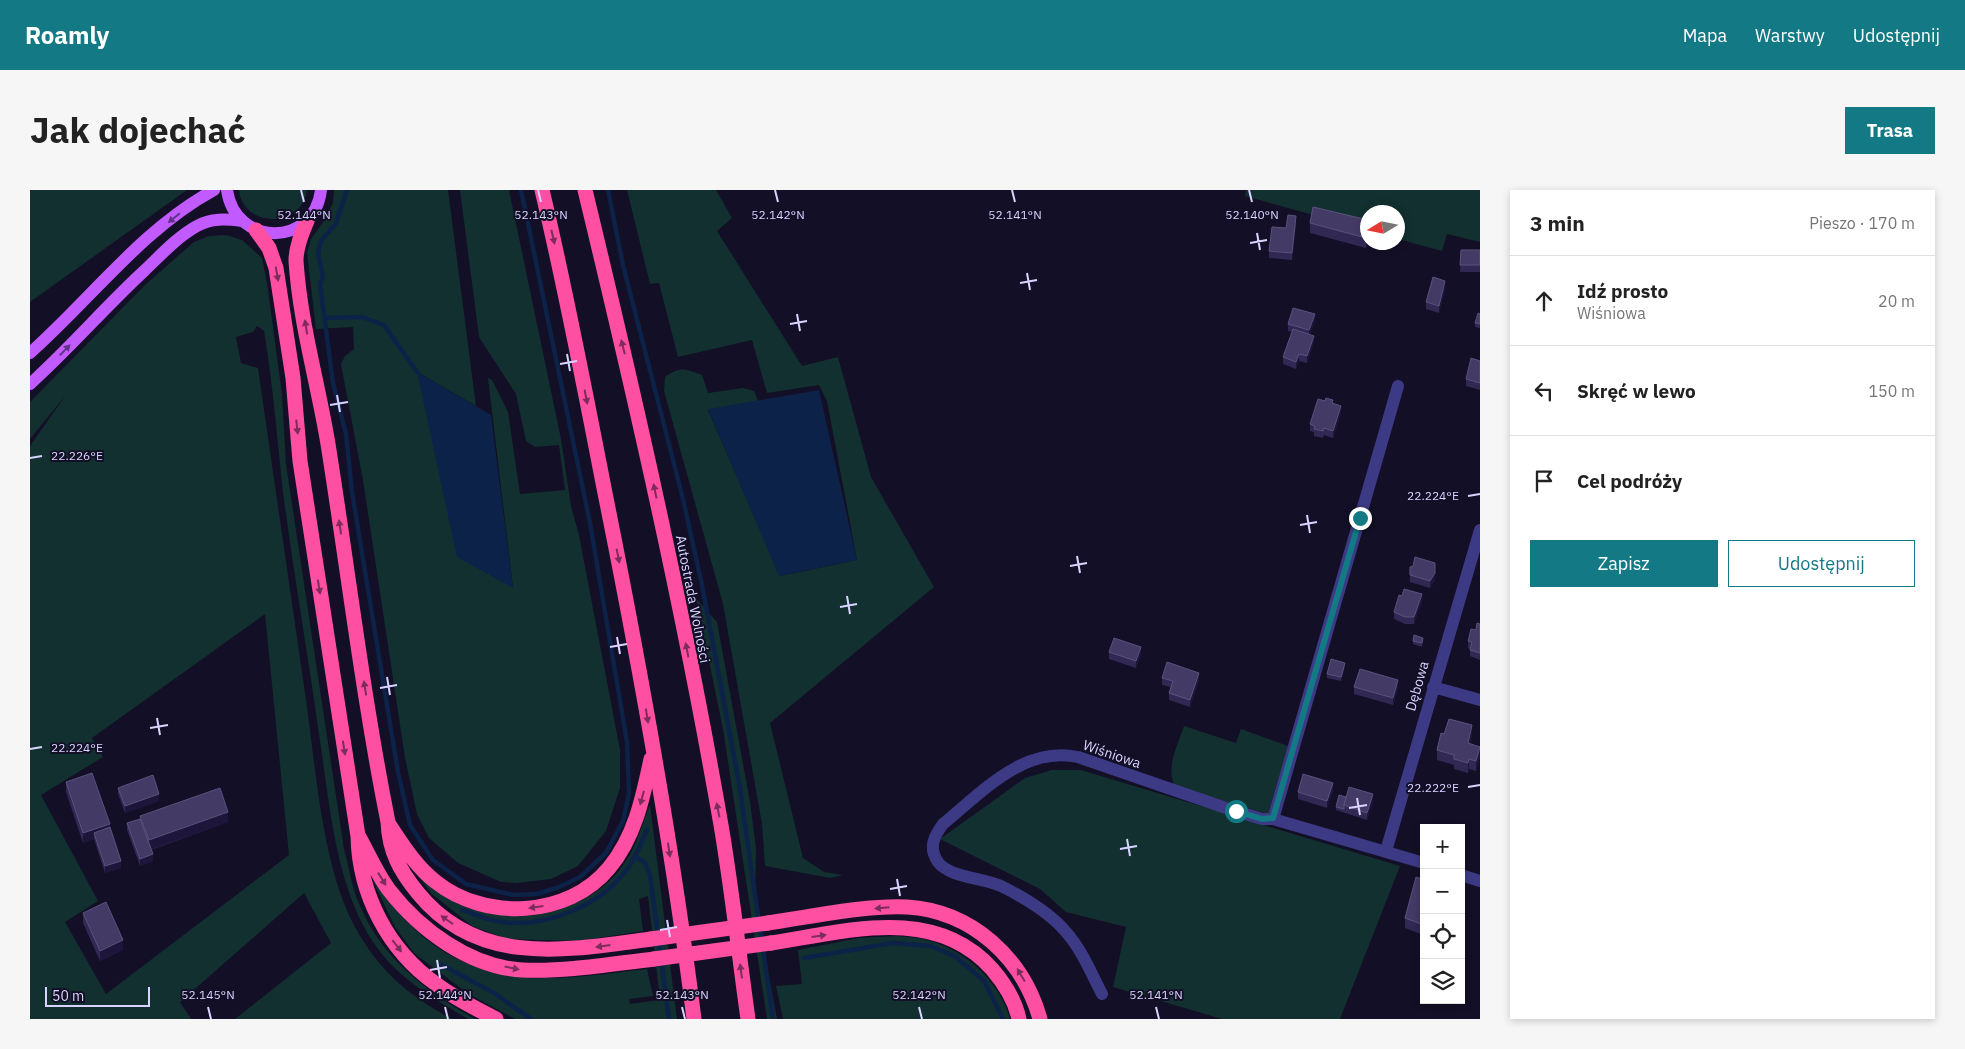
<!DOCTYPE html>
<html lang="pl">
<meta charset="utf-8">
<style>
body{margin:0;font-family:"IBM Plex Sans",sans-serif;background:#f6f6f6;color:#222}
.controls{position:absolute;right:15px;bottom:15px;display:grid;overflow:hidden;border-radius:0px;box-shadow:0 2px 8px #0003}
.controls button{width:45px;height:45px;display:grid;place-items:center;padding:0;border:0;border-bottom:1px solid #e0e0e0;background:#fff;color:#222;font:25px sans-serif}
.compass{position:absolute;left:1330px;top:15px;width:45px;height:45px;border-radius:50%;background:#fff;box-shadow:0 2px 8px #0003;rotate:260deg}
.scale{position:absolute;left:15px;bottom:12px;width:105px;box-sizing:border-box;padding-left:5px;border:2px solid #d9d4ff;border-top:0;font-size:14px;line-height:18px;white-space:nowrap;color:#d9d4ff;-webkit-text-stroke:4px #130f26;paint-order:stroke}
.stop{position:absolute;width:15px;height:15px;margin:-11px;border:4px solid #137a85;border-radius:50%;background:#fff}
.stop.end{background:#137a85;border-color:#fff;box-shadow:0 1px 5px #0008}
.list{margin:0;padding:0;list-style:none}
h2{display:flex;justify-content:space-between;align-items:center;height:65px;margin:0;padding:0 20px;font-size:21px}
h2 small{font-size:16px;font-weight:400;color:#767676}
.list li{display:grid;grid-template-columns:32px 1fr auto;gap:15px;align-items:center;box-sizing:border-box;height:90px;padding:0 20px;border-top:1px solid #e0e0e0}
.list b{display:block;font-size:19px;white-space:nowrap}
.list p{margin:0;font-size:16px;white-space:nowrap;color:#767676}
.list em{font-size:16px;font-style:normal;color:#767676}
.actions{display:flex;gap:10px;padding:15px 20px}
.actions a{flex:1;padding:11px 0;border:1px solid #137a85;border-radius:0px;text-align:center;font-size:18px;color:#137a85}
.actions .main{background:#137a85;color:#fff}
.icon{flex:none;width:28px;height:28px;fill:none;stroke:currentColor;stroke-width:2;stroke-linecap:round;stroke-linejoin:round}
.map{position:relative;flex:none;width:1450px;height:829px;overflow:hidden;border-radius:0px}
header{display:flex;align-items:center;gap:30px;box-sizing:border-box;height:70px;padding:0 25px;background:#137a85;color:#fff}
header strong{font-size:24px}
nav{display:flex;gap:28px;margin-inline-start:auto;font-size:18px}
.intro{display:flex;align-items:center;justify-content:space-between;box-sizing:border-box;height:120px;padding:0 30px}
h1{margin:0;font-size:35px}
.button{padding:12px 22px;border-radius:0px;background:#137a85;color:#fff;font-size:18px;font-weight:700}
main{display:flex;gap:30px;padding:0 30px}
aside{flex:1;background:#fff;border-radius:0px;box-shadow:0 2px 8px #0003}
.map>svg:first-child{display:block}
.green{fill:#12302f;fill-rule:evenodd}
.water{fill:#0c2248}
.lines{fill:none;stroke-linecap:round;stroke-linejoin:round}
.stream{stroke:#0c2248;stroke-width:4.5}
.minor{stroke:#3d3a85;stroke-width:12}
.major{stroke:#c25bff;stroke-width:12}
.highway{stroke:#ff4fa3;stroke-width:15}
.highway-bridge{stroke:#ff4fa3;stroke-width:15}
.wall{fill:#312854}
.shaded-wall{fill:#1d163a}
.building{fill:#433a66;stroke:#5a527e}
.oneway{fill:#623188}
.oneway2{fill:#7d2c5e}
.route{stroke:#137a85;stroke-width:6}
.ticks{fill:none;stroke:#d9d4ff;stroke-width:2}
.labels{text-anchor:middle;stroke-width:4;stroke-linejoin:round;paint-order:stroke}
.street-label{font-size:14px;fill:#d9d4ff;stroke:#130f26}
.ticks-label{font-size:12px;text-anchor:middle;fill:#d9d4ff;stroke:#130f26;stroke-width:4;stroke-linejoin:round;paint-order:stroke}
</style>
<header>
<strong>Roamly</strong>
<nav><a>Mapa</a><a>Warstwy</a><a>Udostępnij</a></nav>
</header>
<div class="intro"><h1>Jak dojechać</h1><a class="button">Trasa</a></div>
<main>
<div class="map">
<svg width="1450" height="829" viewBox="0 0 1450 829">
<rect width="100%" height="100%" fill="#130f26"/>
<!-- green -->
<path class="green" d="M 0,0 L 157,0 L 0,112 Z
M 209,0 L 277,0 C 273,38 213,39 209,0 Z
M 304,0 L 418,0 L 446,216 L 387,182 L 483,398 L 458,188 L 462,190 L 478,222 L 490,304 L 535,300 L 529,255 L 505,257 L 496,251 L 486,204 L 449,147 L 430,0 L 479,0 L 531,249 L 541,316 L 549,345 L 590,560 L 590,598 L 576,641 L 548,676 L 521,689 L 487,693 L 471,692 L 428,673 L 399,648 L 387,624 L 375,568 L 333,290 L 311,174 L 315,166 L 324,159 L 323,137 L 286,139 L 277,63 L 281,49 L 294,31 L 303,13 Z
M 597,0 L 686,0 L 702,28 L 687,41 L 772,176 L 808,167 L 841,287 L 904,397 L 740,533 L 773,668 L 794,682 L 813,685 L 800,688 L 735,676 L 732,634 L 693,414 L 634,201 L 635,187 C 651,176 654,179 672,185 L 678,203 L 713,198 L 724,201 L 728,211 L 678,220 L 750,386 L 827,370 L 797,211 L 789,195 L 737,203 L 722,150 L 648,167 L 629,93 L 620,94 Z
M 1216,0 L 1450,0 L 1450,52 L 1417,44 L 1412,61 L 1368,49 L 1368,22 L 1338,22 L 1337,40 L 1215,6 Z
M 196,45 L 212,50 L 232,68 L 237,93 L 252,204 L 256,274 L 314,659 C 319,676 321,695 328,711 C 350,767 395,801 445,829 L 438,829 C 394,803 357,782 333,735 C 303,677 298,601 288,537 C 277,459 263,380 253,302 C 247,248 243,194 234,141 L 227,136 L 223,142 L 206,147 L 211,173 L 228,178 C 244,289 260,399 276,510 C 286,579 292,676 325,737 C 349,781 379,806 422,829 L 205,829 L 301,753 L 274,703 L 150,812 L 161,829 L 0,829 L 0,256 L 35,206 L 0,249 L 0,212 L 115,95 L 164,52 L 179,46 ZM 235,424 L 259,665 L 76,804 L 35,732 L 68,711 L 11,605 L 73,567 L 62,548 Z
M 666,408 L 687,432 L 720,612 L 726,658 L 725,712 L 747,829 L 737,829 L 693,539 Z
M 1154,536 L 1206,553 L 1211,539 L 1258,556 L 1238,624 L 1145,597 C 1135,578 1148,555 1154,536 Z
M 1022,580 L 1051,580 L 1370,676 L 1310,829 L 1192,829 L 1083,797 L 1096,737 L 1036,722 L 1010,699 L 910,649 L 995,588 Z
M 620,615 L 647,829 L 485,829 L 437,803 L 384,763 L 365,737 L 342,689 C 354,704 365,721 378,733 C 450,804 526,790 617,779 L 623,806 L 599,809 L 600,814 L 630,810 L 618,706 L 609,709 L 613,741 L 549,751 L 478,749 L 442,736 L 402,704 L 373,667 C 392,687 411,709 438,718 C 490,735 561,722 594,674 C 606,657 612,635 620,615 Z
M 866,746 C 877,747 889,747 900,751 C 936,761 970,792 980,829 L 753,829 L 746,796 L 772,794 L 768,760 L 829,748 Z"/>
<!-- water -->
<path class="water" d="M 387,182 L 461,225 L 483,398 L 427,367 Z
M 789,200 L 827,370 L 749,386 L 678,219 Z"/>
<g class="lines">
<!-- stream -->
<path class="stream" d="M 317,0 L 306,33 L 291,51 L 288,63 L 293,87 L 290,94 L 303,193 L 316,244 L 322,302 L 368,582 L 380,635 L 403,670 L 436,694 L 483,705 L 507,704 L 529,697 L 550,687 L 576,663 L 593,631 L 599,603 L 597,552 L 560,333 L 491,0
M 578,0 L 593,75 L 653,309 L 672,395 L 709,593 L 743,829
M 295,128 L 332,127 L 354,135 L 387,182
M 605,666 L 615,673 L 620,685 L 639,829
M 432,720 C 443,723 454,729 465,731 C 512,740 570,717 598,678 C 606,667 611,653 617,640
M 774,768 L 863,753 L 901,756 L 926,767 L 954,791 L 973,829
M 412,775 L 464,803 L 501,829"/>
<!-- minor -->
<path class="minor" d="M 1403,497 L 1450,510
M 1243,629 L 1368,196
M 1356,661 L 1450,340
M 1431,685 L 1450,691
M 1072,804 C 1061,783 1052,760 1036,742 C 1020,723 993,707 971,696 C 954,688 918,687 908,672 C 898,658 904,646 913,634 C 951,603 994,555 1048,567 L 1193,617 L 1232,629 L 1243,629 L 1394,673"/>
<!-- major -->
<path class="major" d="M 197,0 C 205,57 284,58 291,0
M 0,163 C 60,110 112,39 184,0
M 0,194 C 40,158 75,117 114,81 C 131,65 147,47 167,36 C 181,28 196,29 212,31"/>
<!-- highway -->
<path class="highway" d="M 512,0 C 536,100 555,201 575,303 C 610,477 642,652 664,829
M 555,0 C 606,211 654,422 691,635 C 702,700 709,765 718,829
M 277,31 C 272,43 266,57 266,71 C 270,133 288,193 298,254 C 318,380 333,507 358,632 C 359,661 370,681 388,703 C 449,778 538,760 621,749
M 226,40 L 239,58 L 246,78 L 263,188 L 270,271 L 328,646 C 329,704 358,760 406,794 C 424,808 445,818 466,829
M 358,633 C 372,654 386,677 406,692 C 455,731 538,728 579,678 C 605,647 613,607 621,569
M 329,647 C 339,665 347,684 359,700 C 390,740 440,777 492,780 C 536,782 581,774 624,769
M 738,733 C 781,727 834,715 877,717 C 942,721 993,768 1010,829
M 741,753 C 815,742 904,714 962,779 C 974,793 985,810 989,829"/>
<!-- highway-bridge -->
<path class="highway-bridge" d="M 621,749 L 738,733
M 624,769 L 741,753"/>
</g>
<!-- wall -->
<path class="wall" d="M 1338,30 L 1338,52 L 1336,58 L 1280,43 L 1280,33 Z
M 1266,33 L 1262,70 L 1239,68 L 1239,61 L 1256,38 Z
M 1431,60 L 1450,60 L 1450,82 L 1430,82 Z
M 1415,98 L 1409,123 L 1396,119 L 1396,112 Z
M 1450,124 L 1450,138 L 1445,137 L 1445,133 Z
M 1285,131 L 1280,144 L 1284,152 L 1277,173 L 1269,171 L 1266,179 L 1253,174 L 1253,167 L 1262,142 L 1258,141 L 1258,134 Z
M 1450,171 L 1450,200 L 1436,196 L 1436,189 Z
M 1303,213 L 1311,223 L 1303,248 L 1294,245 L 1293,248 L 1284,246 L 1284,242 L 1280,241 L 1280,234 Z
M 1380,377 L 1405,390 L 1400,398 L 1380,392 Z
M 1392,411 L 1384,434 L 1375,434 L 1364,429 L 1364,422 Z
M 1450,434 L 1450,470 L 1440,466 L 1440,459 L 1438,458 L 1438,451 Z
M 1383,451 L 1393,451 L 1392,457 L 1383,454 Z
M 1079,462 L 1111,464 L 1106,478 L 1079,469 Z
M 1315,476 L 1311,491 L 1297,488 L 1297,484 Z
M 1132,488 L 1169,490 L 1160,517 L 1139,510 L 1139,503 L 1141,497 L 1132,495 Z
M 1324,497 L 1368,497 L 1363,515 L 1324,504 Z
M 1442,545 L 1440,554 L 1450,567 L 1446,581 L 1439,579 L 1438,583 L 1424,579 L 1424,575 L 1407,570 L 1407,560 Z
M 36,592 L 80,637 L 91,678 L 75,683 L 64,649 L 53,653 L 36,602 Z
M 88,598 L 129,611 L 95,623 L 88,604 Z
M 1303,600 L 1297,618 L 1268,609 L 1268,602 Z
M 1343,611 L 1337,630 L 1306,620 L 1306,617 Z
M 110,626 L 198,632 L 121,660 L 123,671 L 110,676 L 97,640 L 97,633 L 110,629 Z
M 1394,690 L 1391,744 L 1375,738 L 1375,728 Z
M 53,723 L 93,760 L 70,771 L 53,733 Z"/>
<!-- shaded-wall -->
<path class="shaded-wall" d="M 1266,26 L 1266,33 L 1262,70 L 1262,63 Z
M 1338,42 L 1338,52 L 1336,58 L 1336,48 Z
M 1415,91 L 1415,98 L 1409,123 L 1409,116 Z
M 1285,124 L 1285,131 L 1279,147 L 1279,140 Z
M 1284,146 L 1284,152 L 1277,173 L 1277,166 Z
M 1269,164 L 1269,171 L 1266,179 L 1266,172 Z
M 1311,216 L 1311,223 L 1303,248 L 1303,241 Z
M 1405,373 L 1405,390 L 1400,398 L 1400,391 Z
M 1392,404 L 1392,411 L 1384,434 L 1384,427 Z
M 1111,457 L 1111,464 L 1106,478 L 1106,471 Z
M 1169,483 L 1169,490 L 1160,517 L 1160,510 Z
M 1368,490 L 1368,497 L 1363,515 L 1363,508 Z
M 1442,535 L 1442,545 L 1438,563 L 1438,553 Z
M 1450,557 L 1450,567 L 1446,581 L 1446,571 Z
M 1439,569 L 1439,579 L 1438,583 L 1438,573 Z
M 1303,593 L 1303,600 L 1297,618 L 1297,611 Z
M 129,604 L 129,611 L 95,623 L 95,616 Z
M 1343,604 L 1343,611 L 1337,630 L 1337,623 Z
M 198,622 L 198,632 L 119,660 L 119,650 Z
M 80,634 L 80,644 L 64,643 L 64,649 L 53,653 L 53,643 Z
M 123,664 L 123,671 L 110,676 L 110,669 Z
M 91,671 L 91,678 L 75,683 L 75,676 Z
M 1394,725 L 1394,735 L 1391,744 L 1391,734 Z
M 93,750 L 93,760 L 70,771 L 70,761 Z"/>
<!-- building -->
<path class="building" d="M 1283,17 L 1338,30 L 1338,42 L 1336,48 L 1280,33 Z
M 1258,25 L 1266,26 L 1262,63 L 1239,61 L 1242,37 L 1256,38 Z
M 1431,60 L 1450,60 L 1450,75 L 1430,75 Z
M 1403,87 L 1415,91 L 1409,116 L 1396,112 Z
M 1263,118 L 1285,124 L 1279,140 L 1258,134 Z
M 1448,123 L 1450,124 L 1450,134 L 1445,133 Z
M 1263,139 L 1284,146 L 1277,166 L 1269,164 L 1266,172 L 1253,167 Z
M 1441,168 L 1450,171 L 1450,193 L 1436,189 Z
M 1296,208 L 1303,210 L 1302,213 L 1311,216 L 1303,241 L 1294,238 L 1293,241 L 1284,239 L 1285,236 L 1280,234 L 1288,209 L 1295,211 Z
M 1385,367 L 1405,373 L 1405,383 L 1400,391 L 1380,385 L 1380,377 L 1383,376 Z
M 1374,399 L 1392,404 L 1384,427 L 1375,427 L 1364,422 L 1369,405 L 1372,406 Z
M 1447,433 L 1450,434 L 1450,463 L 1440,460 L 1442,452 L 1438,451 L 1441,439 L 1446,440 Z
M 1384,445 L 1393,448 L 1392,453 L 1383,451 Z
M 1084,448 L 1111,457 L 1106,471 L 1079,462 Z
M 1301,469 L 1315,473 L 1311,487 L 1297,484 Z
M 1137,472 L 1169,483 L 1160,510 L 1139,503 L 1143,491 L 1132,488 Z
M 1330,479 L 1368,490 L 1363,508 L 1324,497 Z
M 1419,529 L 1442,535 L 1438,553 L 1450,557 L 1446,571 L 1439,569 L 1438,573 L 1424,569 L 1424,565 L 1407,560 L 1411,543 L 1414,544 Z
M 62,583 L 80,634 L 53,643 L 36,592 Z
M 1273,584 L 1303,593 L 1297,611 L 1268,602 Z
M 123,585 L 129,604 L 95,616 L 88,598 Z
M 1319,597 L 1343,604 L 1337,623 L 1314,615 Z
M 190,598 L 198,622 L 119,650 L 110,626 Z
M 1309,605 L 1316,607 L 1314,615 L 1314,619 L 1306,617 Z
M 110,629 L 123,664 L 110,669 L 97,633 Z
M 80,637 L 91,671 L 75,676 L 64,643 Z
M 1386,687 L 1394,690 L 1394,725 L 1391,734 L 1375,728 Z
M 76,712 L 93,750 L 70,761 L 53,723 Z"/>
<!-- one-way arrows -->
<defs><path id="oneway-solid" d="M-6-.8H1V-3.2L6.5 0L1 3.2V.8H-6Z" transform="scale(1.25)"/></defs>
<g class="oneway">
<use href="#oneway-solid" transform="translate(144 28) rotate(141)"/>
<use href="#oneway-solid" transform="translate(35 160) rotate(-46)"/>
</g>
<g class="oneway2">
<use href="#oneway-solid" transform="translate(523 47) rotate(77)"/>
<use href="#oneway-solid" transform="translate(247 84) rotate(80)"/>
<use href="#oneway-solid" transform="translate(276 137) rotate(-99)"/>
<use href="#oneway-solid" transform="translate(593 157) rotate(-104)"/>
<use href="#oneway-solid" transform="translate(556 207) rotate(79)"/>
<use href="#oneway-solid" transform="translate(267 237) rotate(84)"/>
<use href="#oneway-solid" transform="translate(625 301) rotate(-102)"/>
<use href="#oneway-solid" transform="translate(310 337) rotate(-98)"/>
<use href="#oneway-solid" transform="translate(588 366) rotate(79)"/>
<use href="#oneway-solid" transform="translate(289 397) rotate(81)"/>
<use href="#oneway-solid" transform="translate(657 460) rotate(-101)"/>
<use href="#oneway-solid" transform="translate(335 498) rotate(-99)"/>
<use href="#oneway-solid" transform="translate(617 526) rotate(81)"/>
<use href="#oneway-solid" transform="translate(314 558) rotate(81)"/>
<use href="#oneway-solid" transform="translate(612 608) rotate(105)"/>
<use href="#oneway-solid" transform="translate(688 620) rotate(-101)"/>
<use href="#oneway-solid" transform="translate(639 660) rotate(81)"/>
<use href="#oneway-solid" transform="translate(352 689) rotate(58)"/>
<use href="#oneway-solid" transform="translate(506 717) rotate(172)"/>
<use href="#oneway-solid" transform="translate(852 718) rotate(175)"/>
<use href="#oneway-solid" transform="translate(417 730) rotate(-145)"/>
<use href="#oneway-solid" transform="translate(789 746) rotate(-8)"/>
<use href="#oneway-solid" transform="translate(367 756) rotate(52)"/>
<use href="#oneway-solid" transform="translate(573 756) rotate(172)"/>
<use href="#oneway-solid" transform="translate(482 778) rotate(12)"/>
<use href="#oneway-solid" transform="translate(711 781) rotate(-98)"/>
<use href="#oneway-solid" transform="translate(991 785) rotate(-121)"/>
</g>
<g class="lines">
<!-- route -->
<path class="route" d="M 1206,621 L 1232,629 L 1243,628 L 1330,328"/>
</g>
<!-- ticks -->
<path class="ticks" d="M 271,0 L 274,12M 508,0 L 511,12M 745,0 L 748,12M 982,0 L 985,12M 1219,0 L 1222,12M 1227,43 L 1230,60M 1220,53 L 1237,50M 997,83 L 1000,100M 990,93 L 1007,90M 767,124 L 770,141M 760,134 L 777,131M 537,164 L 540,181M 530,174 L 547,171M 307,205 L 310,222M 300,215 L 318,212M 0,268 L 12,266M 1438,306 L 1450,304M 1277,325 L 1280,343M 1270,335 L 1287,332M 1047,366 L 1050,383M 1040,376 L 1057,373M 817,406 L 820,424M 810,417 L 827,414M 587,447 L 590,464M 580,457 L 597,454M 357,487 L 360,505M 350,498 L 367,495M 127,528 L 130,545M 120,538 L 138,535M 0,559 L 12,557M 1438,597 L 1450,595M 1327,608 L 1330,625M 1319,618 L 1337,615M 1097,649 L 1100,666M 1090,659 L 1107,656M 867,689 L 870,706M 860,699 L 877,696M 637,730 L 640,747M 630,740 L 647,737M 407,770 L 410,788M 400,780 L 417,777M 178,817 L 181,829M 415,817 L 418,829M 652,817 L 655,829M 889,817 L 892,829M 1126,817 L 1129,829"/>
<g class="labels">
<!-- street labels -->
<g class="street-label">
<text transform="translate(663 409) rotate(79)" y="5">Autostrada Wolności</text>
<text transform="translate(1387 496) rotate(-74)" y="5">Dębowa</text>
<text transform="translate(1082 564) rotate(19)" y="5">Wiśniowa</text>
</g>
</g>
<g class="ticks-label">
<text x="274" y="29">52.144°N</text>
<text x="511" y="29">52.143°N</text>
<text x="748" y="29">52.142°N</text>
<text x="985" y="29">52.141°N</text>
<text x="1222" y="29">52.140°N</text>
<text x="47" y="270">22.226°E</text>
<text x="1403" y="310">22.224°E</text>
<text x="47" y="562">22.224°E</text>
<text x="1403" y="602">22.222°E</text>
<text x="178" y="809">52.145°N</text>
<text x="415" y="809">52.144°N</text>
<text x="652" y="809">52.143°N</text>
<text x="889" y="809">52.142°N</text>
<text x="1126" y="809">52.141°N</text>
</g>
</svg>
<div class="controls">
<button>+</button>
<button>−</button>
<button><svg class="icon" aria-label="locate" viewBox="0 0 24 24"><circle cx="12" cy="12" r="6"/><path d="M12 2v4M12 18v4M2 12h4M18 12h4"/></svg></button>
<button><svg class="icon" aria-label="layers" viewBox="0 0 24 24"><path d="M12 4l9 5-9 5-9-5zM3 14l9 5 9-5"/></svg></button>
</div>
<svg class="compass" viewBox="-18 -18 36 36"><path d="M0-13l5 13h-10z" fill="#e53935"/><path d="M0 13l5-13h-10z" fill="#767676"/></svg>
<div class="scale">50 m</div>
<div class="stop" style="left:1206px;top:621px"></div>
<div class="stop end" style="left:1330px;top:328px"></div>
</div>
<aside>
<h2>3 min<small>Pieszo · 170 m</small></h2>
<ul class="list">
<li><svg class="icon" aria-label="ahead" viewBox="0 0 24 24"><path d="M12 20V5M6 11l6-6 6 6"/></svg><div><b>Idź prosto</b><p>Wiśniowa</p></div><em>20 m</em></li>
<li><svg class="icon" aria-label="left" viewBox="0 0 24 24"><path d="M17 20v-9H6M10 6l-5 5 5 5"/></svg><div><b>Skręć w lewo</b></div><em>150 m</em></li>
<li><svg class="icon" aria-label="arrive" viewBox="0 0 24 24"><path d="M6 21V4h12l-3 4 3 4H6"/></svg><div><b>Cel podróży</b></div></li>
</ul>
<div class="actions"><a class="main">Zapisz</a><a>Udostępnij</a></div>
</aside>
</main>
